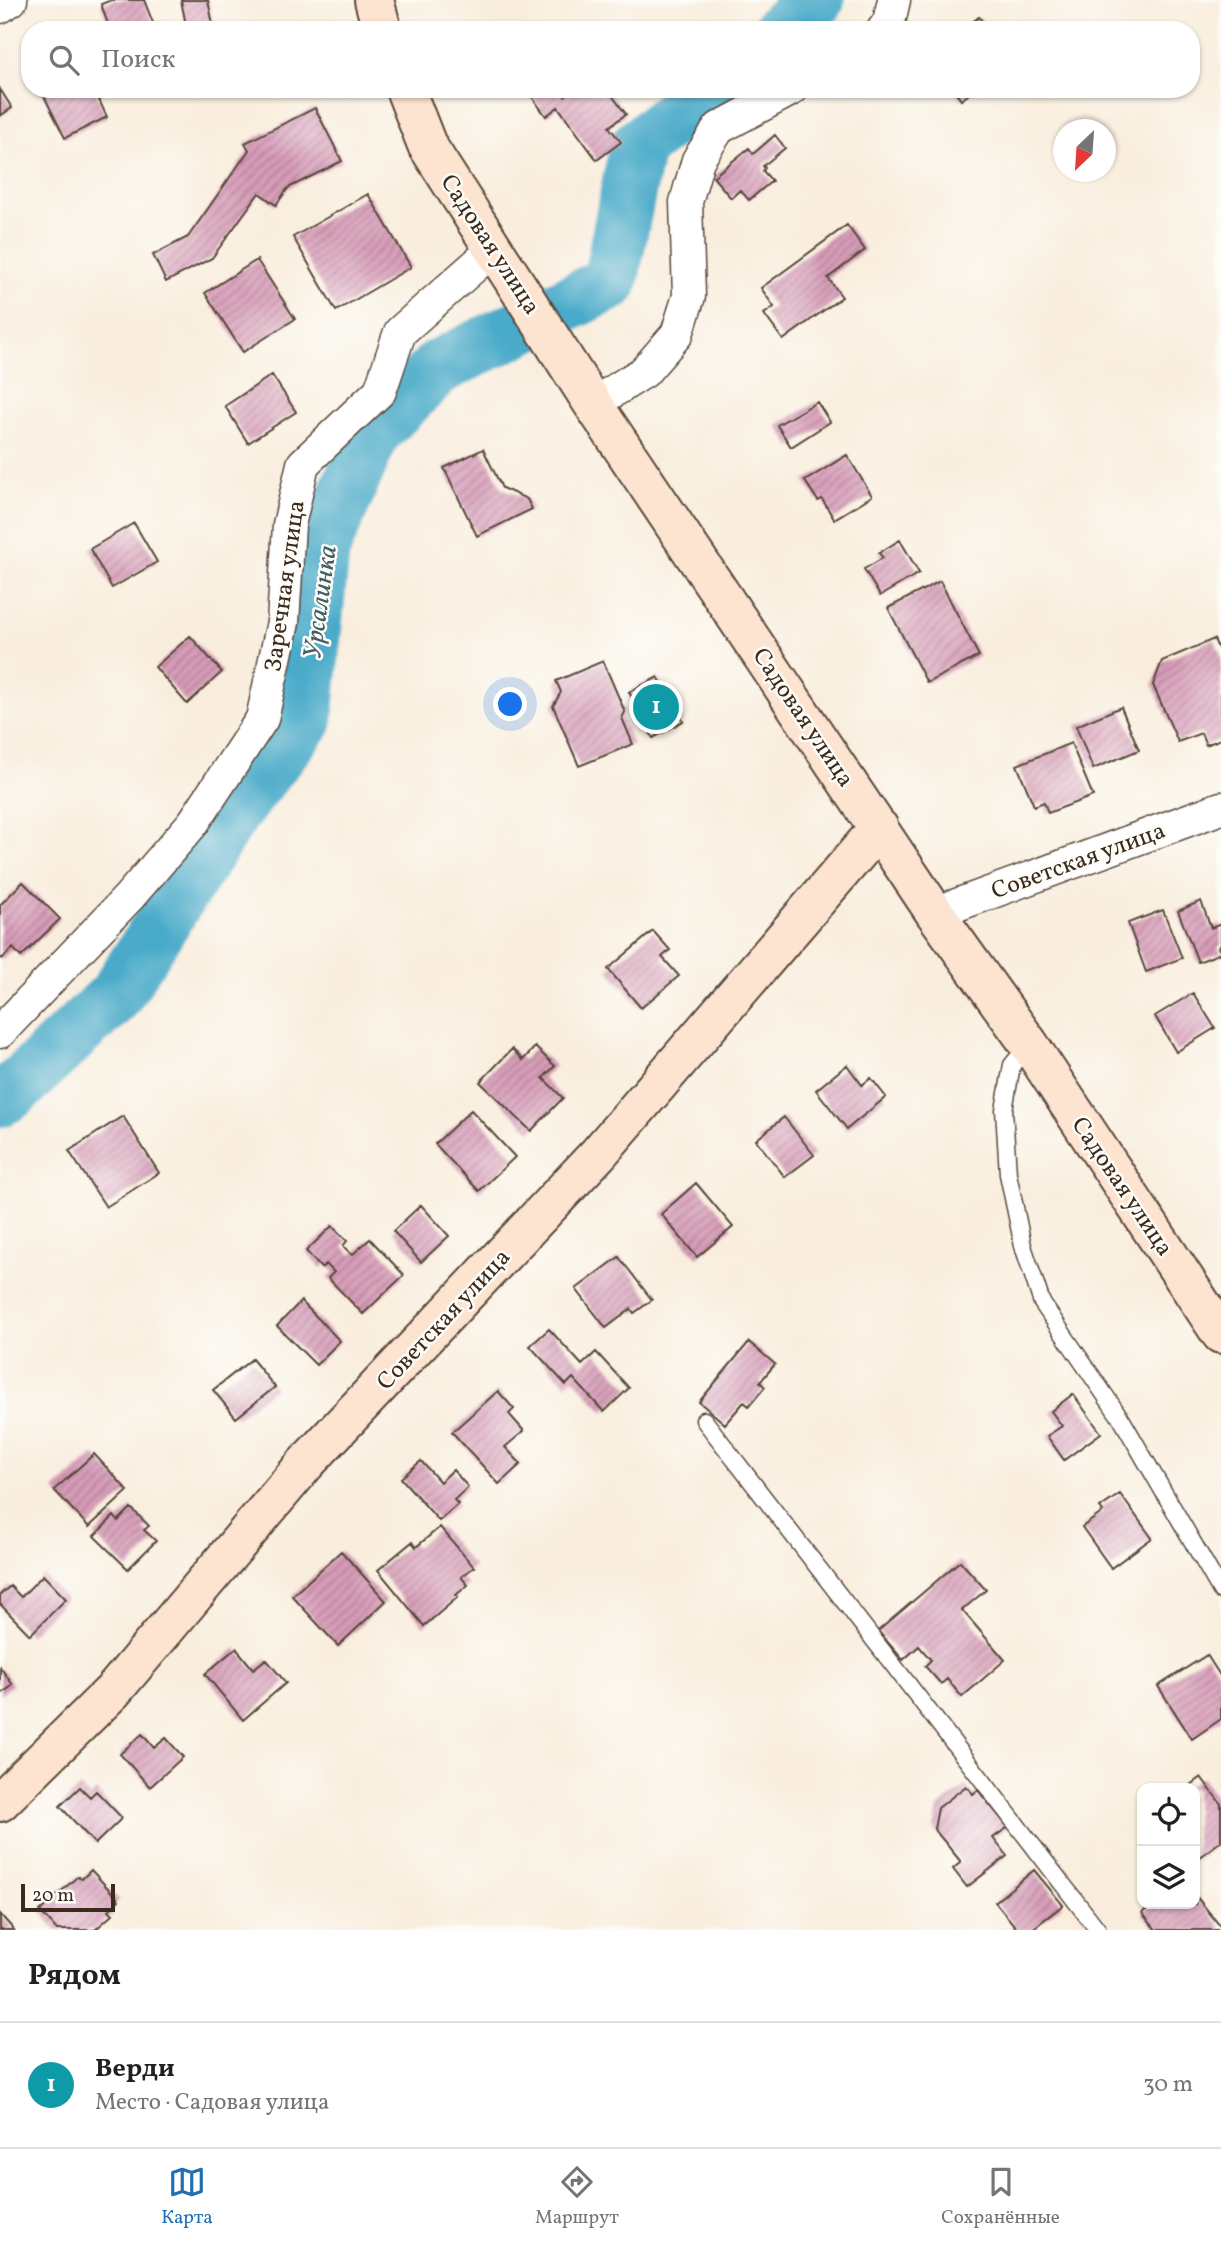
<!DOCTYPE html>
<html lang="ru">
<meta charset="utf-8">
<style>
body{margin:0;font-family:Vollkorn,serif;background:#f2f2f2;color:#202124}
.controls{position:absolute;right:21px;bottom:21px;display:grid;overflow:hidden;border-radius:14px;box-shadow:0 2px 5px #0004}
.controls button{width:63px;height:63px;display:grid;place-items:center;padding:0;border:0;border-bottom:2px solid #e0e0e0;background:#fff;color:#202124;font:35px sans-serif}
.compass{position:absolute;left:1053px;top:119px;width:63px;height:63px;border-radius:50%;background:#fff;box-shadow:0 2px 5px #0004;rotate:205deg}
.scale{position:absolute;left:21px;bottom:18px;width:94px;box-sizing:border-box;padding-left:7px;border:4px solid #3b2a1e;border-top:0;font-size:19px;line-height:24px;white-space:nowrap;color:#3b2a1e;-webkit-text-stroke:5px #fdfcf7;paint-order:stroke}
.you{position:absolute;left:511px;top:705px;width:24px;height:24px;margin:-18px;border:5px solid #fff;border-radius:50%;background:#1a73e8;box-shadow:0 0 0 10px #1a73e833}
.badge{display:grid;place-items:center;width:46px;height:46px;border-radius:50%;background:#1f6fb2;color:#fff;font-size:23px;font-weight:700}
.pin{position:absolute;translate:-50% -50%;border:4px solid #fff;box-shadow:0 2px 7px #0006}
.list{margin:0;padding:0;list-style:none}
h2{display:flex;justify-content:space-between;align-items:center;height:91px;margin:0;padding:0 28px;font-size:30px}
h2 small{font-size:23px;font-weight:400;color:#757577}
.list li{display:grid;grid-template-columns:46px 1fr auto;gap:21px;align-items:center;box-sizing:border-box;height:126px;padding:0 28px;border-top:2px solid #e0e0e0}
.list b{display:block;font-size:26px;white-space:nowrap}
.list p{margin:0;font-size:23px;white-space:nowrap;color:#757577}
.list em{font-size:23px;font-style:normal;color:#757577}
.icon{flex:none;width:38px;height:38px;fill:none;stroke:currentColor;stroke-width:2;stroke-linecap:round;stroke-linejoin:round}
.map{position:relative;flex:none;width:1221px;height:1930px;overflow:hidden}
.search{position:absolute;background:#fff;box-shadow:0 2px 5px #0004;left:21px;right:21px;top:21px;height:77px;display:flex;align-items:center;gap:18px;box-sizing:border-box;padding:0 24px;border-radius:28px;color:#757577;font-size:26px}
.sheet{height:217px;background:#fff}
nav{display:flex;justify-content:space-around;align-items:center;box-sizing:border-box;height:98px;border-top:2px solid #e0e0e0;background:#fff;font-size:19px;color:#757577}
nav a{display:grid;justify-items:center;gap:4px}
nav .on{color:#1f6fb2}
.map>svg:first-child{display:block}
.lines{fill:none;stroke-linecap:round;stroke-linejoin:round}
.river{stroke:#49aac9;stroke-width:56}
.building{fill:url(#building-hatch)}
.lane-casing{stroke:#58473b;stroke-width:19}
.street-casing{stroke:#58473b;stroke-width:35}
.secondary-casing{stroke:#58473b;stroke-width:42}
.lane{stroke:#fff;stroke-width:16}
.street{stroke:#fff;stroke-width:32}
.secondary{stroke:#fde4d1;stroke-width:38}
.labels{text-anchor:middle;stroke-width:5;stroke-linejoin:round;paint-order:stroke}
.street-label{font-size:24px;fill:#3b2a1e;stroke:#fdfcf7}
.water-label{font-size:26px;font-style:italic;fill:#415d62;stroke:#fdfcf7}
</style>
<div class="map">
<svg width="1221" height="1930" viewBox="0 0 1221 1930">
<defs>
<pattern id="building-hatch" width="6" height="6" patternUnits="userSpaceOnUse" patternTransform="scale(1.75)"><rect width="6" height="6" fill="#d79cb8"/><path d="M-1 1l2-2M0 6l6-6M5 7l2-2" fill="none" stroke="#b07f95"/></pattern>
</defs>
<rect width="100%" height="100%" fill="#fdfcf7"/>
<filter id="ink" filterUnits="userSpaceOnUse"><feTurbulence type="fractalNoise" baseFrequency=".0143" numOctaves="2"/><feDisplacementMap in="SourceGraphic" scale="14" xChannelSelector="R" yChannelSelector="G"/><feConvolveMatrix kernelMatrix="1 2 1 2 8 2 1 2 1" color-interpolation-filters="sRGB"/></filter>
<filter id="wash" filterUnits="userSpaceOnUse"><feTurbulence type="fractalNoise" baseFrequency=".00686" numOctaves="4" result="noise"/><feDisplacementMap in="SourceGraphic" scale="28" xChannelSelector="R" yChannelSelector="G"/><feGaussianBlur stdDeviation="1.57" result="paint"/><feColorMatrix in="noise" values="0 0 0 0 0 0 0 0 0 0 0 0 0 0 0 0 0 1.4 0 .05"/><feComposite in="paint" operator="in"/></filter>
<g filter="url(#wash)">
<rect width="100%" height="100%" fill="#f9eede"/>
<g class="lines">
<!-- river -->
<path class="river" d="M 780,30 L 817,0
M 0,1099 L 12,1092 L 115,996 L 233,812 L 305,720 L 322,549 L 373,432 L 440,366 L 610,283 L 637,147 L 708,89"/>
</g>
<g id="blocks">
<!-- building -->
<path class="building" d="M 112,0 L 144,0 L 155,28 L 110,30 L 101,4 Z
M 181,0 L 208,0 L 213,25 L 187,30 Z
M 979,17 L 988,30 L 962,30 Z
M 0,89 L 12,108 L 0,116 Z
M 48,89 L 94,89 L 107,117 L 65,138 L 42,92 Z
M 534,89 L 560,89 L 565,96 L 575,89 L 607,89 L 626,114 L 609,127 L 621,142 L 597,160 L 558,107 L 546,116 L 529,93 Z
M 953,89 L 976,89 L 961,100 Z
M 315,108 L 342,161 L 288,188 L 276,205 L 259,193 L 212,258 L 166,282 L 153,255 L 188,237 L 249,150 L 245,143 Z
M 775,135 L 785,148 L 763,166 L 765,168 L 763,171 L 772,181 L 749,200 L 740,190 L 731,198 L 713,177 L 749,148 L 753,154 Z
M 368,194 L 411,267 L 336,311 L 293,237 Z
M 847,225 L 865,250 L 828,278 L 842,297 L 783,340 L 764,314 L 774,307 L 761,288 Z
M 257,260 L 295,319 L 243,352 L 205,293 Z
M 272,375 L 296,412 L 248,443 L 225,406 Z
M 817,402 L 830,422 L 791,447 L 777,425 Z
M 483,449 L 502,488 L 527,499 L 532,509 L 477,536 L 444,468 Z
M 847,455 L 872,496 L 834,519 L 822,499 L 818,501 L 805,481 Z
M 134,523 L 157,562 L 112,588 L 90,549 Z
M 900,540 L 919,573 L 880,596 L 864,569 L 883,558 L 879,553 Z
M 940,581 L 979,656 L 927,683 L 888,608 Z
M 190,636 L 222,672 L 187,704 L 155,667 Z
M 1214,639 L 1221,655 L 1221,739 L 1206,745 L 1201,733 L 1178,742 L 1153,685 L 1162,661 Z
M 603,661 L 625,712 L 622,718 L 633,744 L 579,766 L 553,706 L 561,692 L 556,681 Z
M 658,677 L 683,721 L 653,738 L 629,692 Z
M 1121,707 L 1139,750 L 1093,769 L 1076,726 Z
M 1071,743 L 1093,796 L 1048,813 L 1044,802 L 1034,806 L 1017,765 Z
M 23,882 L 60,919 L 21,957 L 13,948 L 2,959 L 0,957 L 0,905 Z
M 1201,901 L 1211,928 L 1221,924 L 1221,945 L 1218,947 L 1221,953 L 1198,962 L 1178,911 Z
M 1163,910 L 1182,958 L 1146,972 L 1128,923 Z
M 653,931 L 670,950 L 662,957 L 679,976 L 641,1008 L 608,969 Z
M 1193,993 L 1215,1028 L 1176,1052 L 1155,1016 Z
M 535,1047 L 555,1066 L 543,1078 L 563,1098 L 531,1131 L 480,1082 L 512,1049 L 523,1060 Z
M 847,1065 L 862,1085 L 871,1078 L 886,1097 L 847,1129 L 816,1090 Z
M 471,1110 L 515,1157 L 479,1191 L 435,1144 Z
M 123,1116 L 159,1173 L 106,1207 L 69,1151 Z
M 784,1117 L 814,1155 L 785,1177 L 756,1140 Z
M 696,1183 L 733,1227 L 697,1257 L 661,1214 Z
M 421,1205 L 449,1236 L 421,1262 L 393,1231 Z
M 332,1226 L 347,1241 L 343,1246 L 352,1255 L 370,1239 L 404,1275 L 363,1314 L 328,1278 L 334,1272 L 326,1264 L 321,1268 L 306,1251 Z
M 619,1257 L 652,1300 L 634,1313 L 631,1309 L 606,1328 L 576,1289 Z
M 301,1301 L 340,1341 L 316,1365 L 277,1326 Z
M 549,1329 L 582,1365 L 596,1352 L 629,1388 L 604,1412 L 573,1378 L 566,1385 L 530,1346 Z
M 749,1342 L 775,1364 L 760,1382 L 765,1387 L 749,1406 L 744,1402 L 725,1424 L 699,1402 Z
M 252,1359 L 275,1387 L 236,1418 L 213,1390 Z
M 498,1391 L 514,1409 L 509,1414 L 524,1431 L 505,1447 L 521,1464 L 499,1484 L 452,1432 Z
M 1073,1394 L 1101,1433 L 1064,1460 L 1047,1436 L 1062,1426 L 1051,1411 Z
M 94,1454 L 128,1491 L 89,1527 L 54,1490 Z
M 421,1461 L 440,1482 L 453,1470 L 468,1487 L 454,1500 L 458,1504 L 439,1521 L 401,1478 Z
M 1120,1494 L 1152,1538 L 1111,1568 L 1082,1527 L 1103,1512 L 1100,1508 Z
M 131,1508 L 149,1526 L 144,1530 L 156,1541 L 128,1569 L 94,1536 L 114,1516 L 118,1521 Z
M 440,1527 L 474,1567 L 461,1577 L 468,1585 L 456,1595 L 458,1597 L 424,1626 L 378,1570 L 412,1542 L 416,1547 Z
M 341,1551 L 386,1601 L 338,1646 L 292,1596 Z
M 960,1561 L 986,1590 L 962,1610 L 1005,1660 L 962,1697 L 947,1679 L 941,1684 L 925,1666 L 931,1660 L 919,1646 L 903,1660 L 878,1631 Z
M 43,1575 L 66,1599 L 30,1635 L 0,1604 L 0,1595 L 10,1586 L 21,1597 Z
M 236,1648 L 253,1669 L 266,1659 L 286,1683 L 243,1720 L 205,1674 Z
M 1207,1655 L 1221,1677 L 1221,1719 L 1192,1739 L 1158,1686 Z
M 0,1667 L 13,1685 L 0,1695 Z
M 142,1734 L 154,1748 L 166,1738 L 183,1757 L 150,1787 L 120,1754 Z
M 1201,1777 L 1221,1804 L 1221,1841 L 1195,1861 L 1195,1788 L 1186,1788 Z
M 966,1786 L 973,1794 L 978,1790 L 1008,1827 L 993,1838 L 1007,1856 L 967,1887 L 953,1869 L 961,1862 L 934,1829 L 938,1808 Z
M 80,1787 L 90,1797 L 96,1791 L 122,1818 L 95,1844 L 60,1806 Z
M 91,1870 L 119,1900 L 109,1910 L 113,1914 L 95,1930 L 57,1930 L 40,1911 L 78,1876 L 82,1879 Z
M 1034,1870 L 1063,1905 L 1031,1930 L 1018,1930 L 995,1902 Z
M 1195,1895 L 1221,1927 L 1221,1930 L 1156,1930 L 1142,1913 L 1153,1904 L 1195,1904 Z
M 0,1914 L 14,1930 L 0,1930 Z"/>
</g>
</g>
<g filter="url(#ink)">
<use href="#blocks" fill-opacity="0" stroke="#58473b" stroke-width="2"/>
<g class="lines">
<defs>
<path id="lane" d="M 1029,1044 L 1012,1065 L 1004,1110 L 1008,1174 L 1023,1246 L 1042,1303 L 1122,1420 L 1221,1591
M 704,1420 L 1098,1930"/>
<path id="street" d="M 0,7 L 11,0
M 883,30 L 889,22 L 894,0
M 593,404 L 644,372 L 677,334 L 689,296 L 686,202 L 698,160 L 719,128 L 792,89
M 935,913 L 1221,808
M 0,1032 L 129,897 L 193,823 L 262,719 L 283,622 L 289,525 L 303,464 L 380,391 L 400,332 L 495,248"/>
<path id="secondary" d="M 374,0 L 382,30
M 405,89 L 427,145 L 593,404 L 935,913 L 1029,1044 L 1221,1334
M 0,1802 L 113,1691 L 306,1463 L 598,1154 L 879,828"/>
</defs>
<!-- lane casing -->
<use href="#lane" class="lane-casing"/>
<!-- street casing -->
<use href="#street" class="street-casing"/>
<!-- secondary casing -->
<use href="#secondary" class="secondary-casing"/>
<!-- lane -->
<use href="#lane" class="lane"/>
<!-- street -->
<use href="#street" class="street"/>
<!-- secondary -->
<use href="#secondary" class="secondary"/>
</g>
</g>
<g class="labels">
<!-- street labels -->
<g class="street-label">
<text transform="translate(491 244) rotate(57)" y="8">Садовая улица</text>
<text transform="translate(284 586) rotate(-82)" y="8">Заречная улица</text>
<text transform="translate(804 717) rotate(56)" y="8">Садовая улица</text>
<text transform="translate(1078 860) rotate(-20)" y="8">Советская улица</text>
<text transform="translate(1123 1186) rotate(56)" y="8">Садовая улица</text>
<text transform="translate(443 1319) rotate(-47)" y="8">Советская улица</text>
</g>
<!-- water labels -->
<g class="water-label">
<text transform="translate(319 602) rotate(-82)" y="9">Урсалинка</text>
</g>
</g>
</svg>
<div class="controls">
<button><svg class="icon" aria-label="locate" viewBox="0 0 24 24"><circle cx="12" cy="12" r="6"/><path d="M12 2v4M12 18v4M2 12h4M18 12h4"/></svg></button>
<button><svg class="icon" aria-label="layers" viewBox="0 0 24 24"><path d="M12 4l9 5-9 5-9-5zM3 14l9 5 9-5"/></svg></button>
</div>
<svg class="compass" viewBox="-18 -18 36 36"><path d="M0-13l5 13h-10z" fill="#e53935"/><path d="M0 13l5-13h-10z" fill="#757577"/></svg>
<div class="scale">20 m</div>
<div class="you"></div>
<div class="pin badge" style="left:656px;top:707px;background:#0f9aa8">1</div>
<div class="search"><svg class="icon" aria-label="search" viewBox="0 0 24 24"><circle cx="10" cy="10" r="6"/><path d="M15 15l6 6"/></svg>Поиск</div>
</div>
<section class="sheet">
<h2>Рядом<small></small></h2>
<ul class="list">
<li><span class="badge" style="background:#0f9aa8">1</span><div><b>Верди</b><p>Место · Садовая улица</p></div><em>30 m</em></li>
</ul>
</section>
<nav>
<a class="on"><svg class="icon" aria-label="map" viewBox="0 0 24 24"><path d="M3 6l6-2 6 2 6-2v14l-6 2-6-2-6 2zM9 4v14M15 6v14"/></svg>Карта</a>
<a><svg class="icon" aria-label="directions" viewBox="0 0 24 24"><path d="M12 3l9 9-9 9-9-9zM9 14v-3h6M13 9l2 2-2 2"/></svg>Маршрут</a>
<a><svg class="icon" aria-label="saved" viewBox="0 0 24 24"><path d="M7 4h10v16l-5-4-5 4z"/></svg>Сохранённые</a>
</nav>
